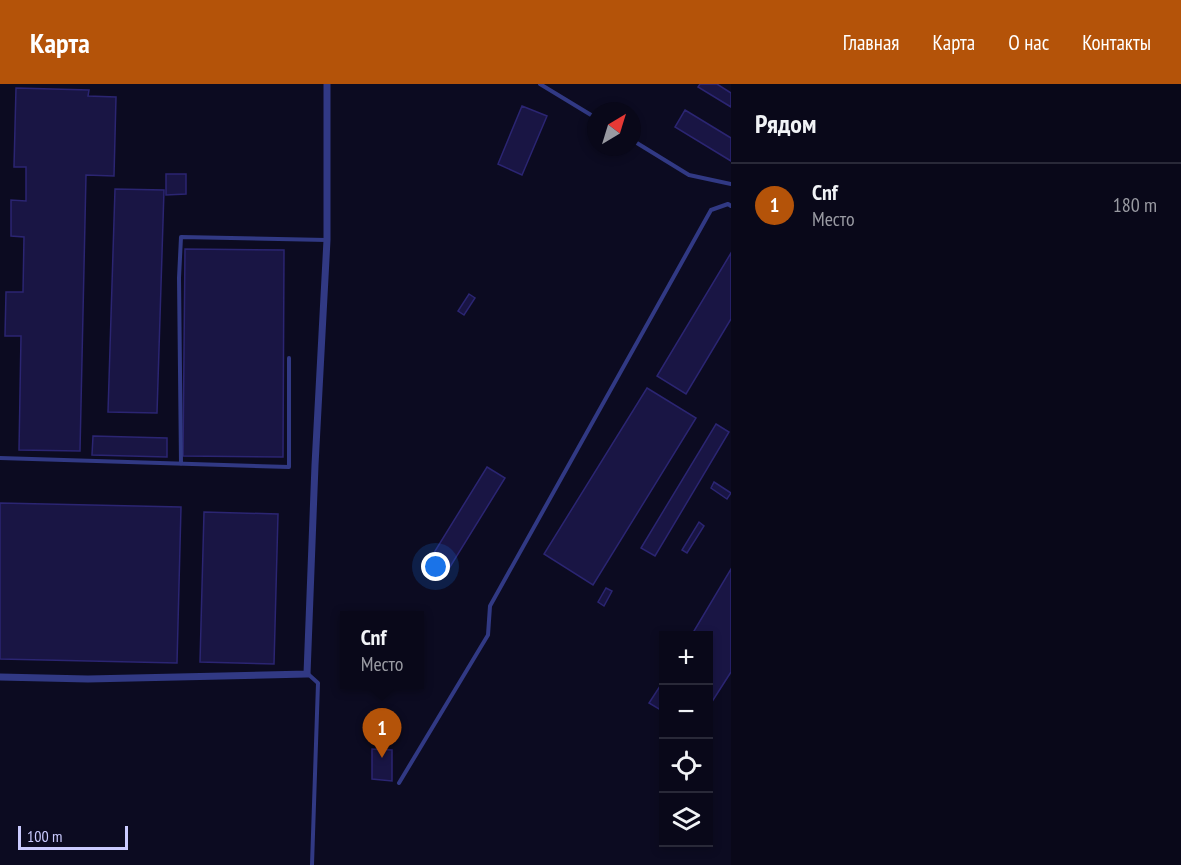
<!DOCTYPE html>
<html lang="ru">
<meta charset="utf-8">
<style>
body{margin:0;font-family:"PT Sans Narrow",sans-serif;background:#171626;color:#f1f3f6}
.controls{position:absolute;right:18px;bottom:18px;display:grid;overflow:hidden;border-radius:0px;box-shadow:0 3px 9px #0003}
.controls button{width:54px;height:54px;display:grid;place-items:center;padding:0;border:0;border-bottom:2px solid #292938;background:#090819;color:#f1f3f6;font:30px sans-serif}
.compass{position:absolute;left:587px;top:18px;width:54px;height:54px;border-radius:50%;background:#090819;box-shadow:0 3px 9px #0003;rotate:38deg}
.scale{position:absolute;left:18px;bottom:15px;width:110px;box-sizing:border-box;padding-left:6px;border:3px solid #cbcbff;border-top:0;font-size:16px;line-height:21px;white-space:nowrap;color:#cbcbff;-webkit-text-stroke:4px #0c0b21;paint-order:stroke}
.you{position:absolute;left:436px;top:483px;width:21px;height:21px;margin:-15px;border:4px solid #fff;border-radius:50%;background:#1a73e8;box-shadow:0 0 0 9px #1a73e833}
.badge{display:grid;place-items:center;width:39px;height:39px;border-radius:50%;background:#b45309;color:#fff;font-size:20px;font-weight:700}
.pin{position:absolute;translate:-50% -50px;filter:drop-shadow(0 2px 3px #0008)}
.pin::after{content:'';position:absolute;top:32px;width:21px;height:18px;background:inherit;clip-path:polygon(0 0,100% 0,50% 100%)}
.popup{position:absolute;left:340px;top:527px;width:84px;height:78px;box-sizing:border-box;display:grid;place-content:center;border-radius:0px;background:#090819;filter:drop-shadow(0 2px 4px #0005);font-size:20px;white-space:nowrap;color:#999aa2}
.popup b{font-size:22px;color:#f1f3f6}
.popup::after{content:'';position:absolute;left:50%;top:100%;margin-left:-12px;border:12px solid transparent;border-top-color:#090819}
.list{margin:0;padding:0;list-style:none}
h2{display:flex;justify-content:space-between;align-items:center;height:78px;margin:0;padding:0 24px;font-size:26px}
h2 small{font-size:20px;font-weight:400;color:#999aa2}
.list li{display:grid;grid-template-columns:39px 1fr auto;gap:18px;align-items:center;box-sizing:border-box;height:84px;padding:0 24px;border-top:2px solid #292938}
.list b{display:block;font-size:22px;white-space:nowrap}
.list p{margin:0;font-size:20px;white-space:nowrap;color:#999aa2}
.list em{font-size:20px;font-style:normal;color:#999aa2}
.icon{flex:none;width:33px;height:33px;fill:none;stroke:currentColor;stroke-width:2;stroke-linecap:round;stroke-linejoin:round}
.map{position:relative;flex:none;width:731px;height:781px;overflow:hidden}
header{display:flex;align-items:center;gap:36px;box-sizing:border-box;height:84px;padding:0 30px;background:#b45309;color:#fff}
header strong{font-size:28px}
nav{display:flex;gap:33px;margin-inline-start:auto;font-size:21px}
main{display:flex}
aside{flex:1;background:#090819}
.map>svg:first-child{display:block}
.building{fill:#191544;stroke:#2b2572;stroke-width:1.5}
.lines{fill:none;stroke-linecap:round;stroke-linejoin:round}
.lane{stroke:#313984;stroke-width:4}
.street{stroke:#313984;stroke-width:7}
</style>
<header>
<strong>Карта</strong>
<nav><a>Главная</a><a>Карта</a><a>О нас</a><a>Контакты</a></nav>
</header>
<main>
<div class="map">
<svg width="731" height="781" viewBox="0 0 731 781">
<rect width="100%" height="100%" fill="#0c0b21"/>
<!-- building -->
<path class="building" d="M 700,0 L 717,0 L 731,9 L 731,23 L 698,3 Z
M 16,4 L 89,6 L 88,12 L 116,13 L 114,92 L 86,91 L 80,367 L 19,366 L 21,252 L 5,252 L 6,208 L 23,208 L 24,153 L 11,152 L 11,116 L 26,117 L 26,83 L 14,83 Z
M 522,22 L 547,32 L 522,91 L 498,80 Z
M 685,26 L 731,54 L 731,77 L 675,43 Z
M 166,90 L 186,90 L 186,110 L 166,111 Z
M 115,105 L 164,106 L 157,329 L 108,328 Z
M 185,165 L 284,166 L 283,373 L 183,372 Z
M 731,169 L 731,235 L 686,310 L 657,292 Z
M 469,210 L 475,214 L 464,231 L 458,227 Z
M 647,304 L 696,334 L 593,501 L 544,470 Z
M 716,340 L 729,348 L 655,472 L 641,464 Z
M 93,352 L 167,354 L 167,373 L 92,371 Z
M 487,383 L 505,394 L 445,491 L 427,480 Z
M 714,398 L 731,409 L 727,415 L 711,404 Z
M 0,419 L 181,423 L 177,579 L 0,575 Z
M 204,428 L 278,430 L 274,580 L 200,578 Z
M 699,438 L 704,442 L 687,469 L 682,466 Z
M 731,485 L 731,588 L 708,624 L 708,552 L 691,552 Z
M 606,504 L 612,507 L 604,522 L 598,518 Z
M 664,596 L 664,628 L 649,619 Z
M 372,665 L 392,666 L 392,697 L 372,695 Z"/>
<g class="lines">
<!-- lane -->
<path class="lane" d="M 540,0 L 596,34
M 632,56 L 689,91 L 731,100
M 0,374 L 289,383 L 289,274
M 181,380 L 179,194 L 181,153 L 327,156
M 308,590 L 318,599 L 312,781
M 399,699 L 488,551 L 490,522 L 711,126 L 728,120 L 731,122"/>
<!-- street -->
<path class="street" d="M 0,593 L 88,595 L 307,590 L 315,381 L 327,156 L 327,0"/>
</g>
</svg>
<div class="controls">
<button>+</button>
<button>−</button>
<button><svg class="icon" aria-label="locate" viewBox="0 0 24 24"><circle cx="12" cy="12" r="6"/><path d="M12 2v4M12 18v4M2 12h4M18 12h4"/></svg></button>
<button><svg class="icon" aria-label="layers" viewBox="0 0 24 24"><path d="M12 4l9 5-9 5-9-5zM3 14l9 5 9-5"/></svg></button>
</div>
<svg class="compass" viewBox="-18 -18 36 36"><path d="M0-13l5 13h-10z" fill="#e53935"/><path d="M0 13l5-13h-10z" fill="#999aa2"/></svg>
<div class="scale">100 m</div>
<div class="you"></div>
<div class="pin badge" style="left:382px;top:674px">1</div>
<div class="popup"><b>Cnf</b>Место</div>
</div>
<aside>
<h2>Рядом<small></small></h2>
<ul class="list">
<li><span class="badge">1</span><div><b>Cnf</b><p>Место</p></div><em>180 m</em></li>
</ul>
</aside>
</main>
